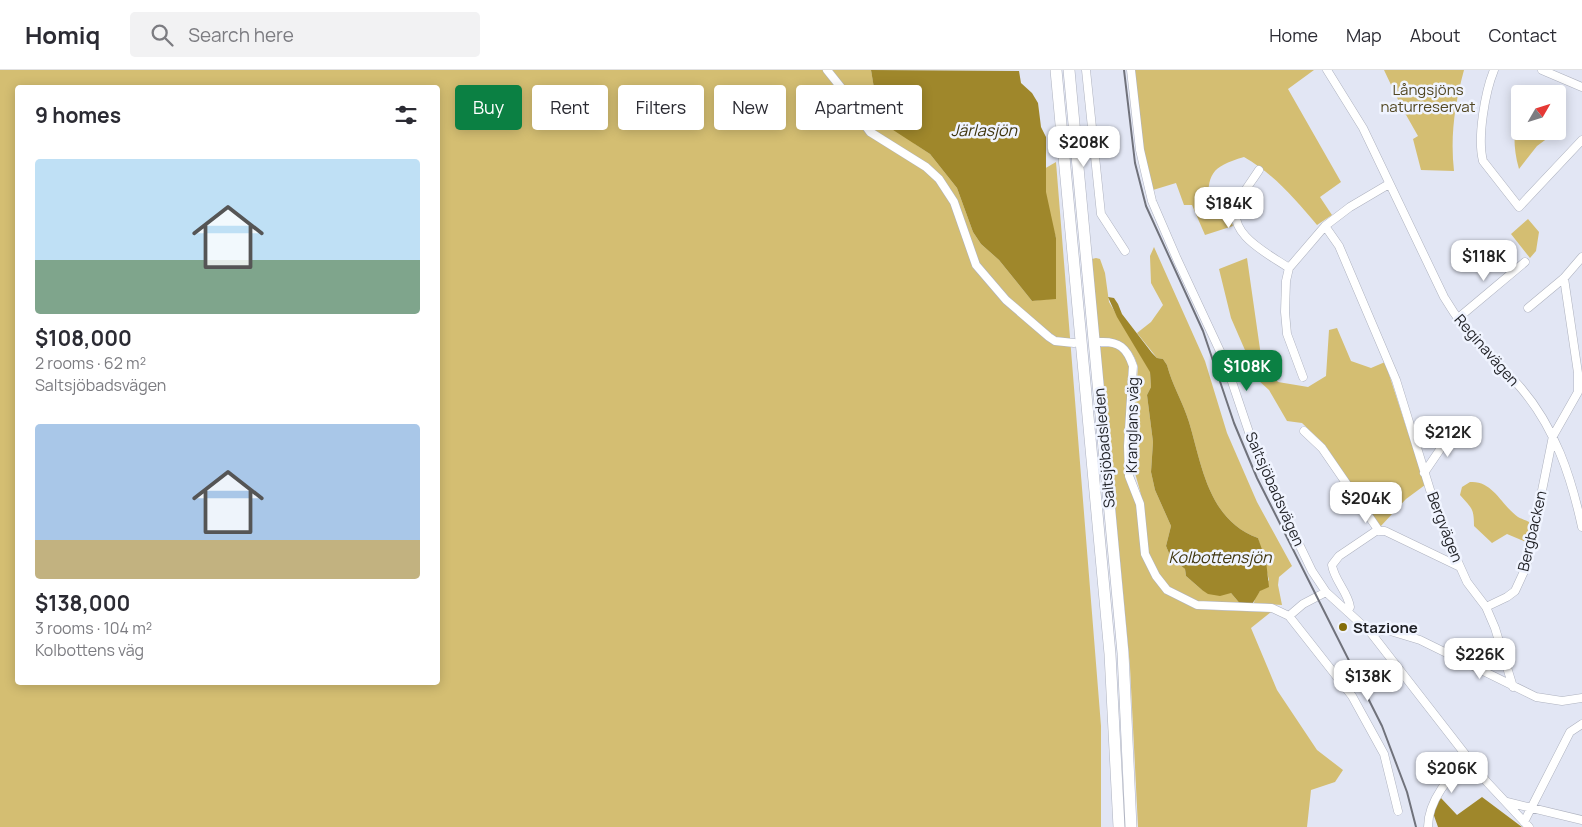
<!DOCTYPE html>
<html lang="en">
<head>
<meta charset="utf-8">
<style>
	:root { --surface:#fff; --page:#f2f2f3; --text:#2b2b33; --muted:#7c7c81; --line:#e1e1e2; --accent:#0b8043 }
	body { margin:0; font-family:Manrope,sans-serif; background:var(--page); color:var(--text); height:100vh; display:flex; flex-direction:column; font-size:19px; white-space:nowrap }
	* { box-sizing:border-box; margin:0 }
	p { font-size:16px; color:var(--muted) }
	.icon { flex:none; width:28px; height:28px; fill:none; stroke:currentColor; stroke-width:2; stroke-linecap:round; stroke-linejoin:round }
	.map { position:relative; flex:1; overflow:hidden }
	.sheet { position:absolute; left:15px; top:15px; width:425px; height:600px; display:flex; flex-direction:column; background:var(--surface); border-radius:5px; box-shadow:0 2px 12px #0003 }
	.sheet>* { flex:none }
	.banner { position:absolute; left:455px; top:15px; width:475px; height:45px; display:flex; gap:10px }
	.needle { width:32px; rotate:51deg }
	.tools { position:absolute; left:1511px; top:15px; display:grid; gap:10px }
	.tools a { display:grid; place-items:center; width:55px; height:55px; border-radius:5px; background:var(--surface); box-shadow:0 2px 12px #0003; font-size:25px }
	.price { position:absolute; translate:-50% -42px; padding:0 11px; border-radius:10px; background:#fff; color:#222; font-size:16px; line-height:32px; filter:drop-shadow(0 1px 2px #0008) }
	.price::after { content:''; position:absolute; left:50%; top:30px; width:15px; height:11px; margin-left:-8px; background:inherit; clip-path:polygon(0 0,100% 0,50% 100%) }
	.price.on { background:var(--accent); color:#fff }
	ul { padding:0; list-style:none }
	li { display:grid; align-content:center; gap:10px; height:265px; padding:0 20px }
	li span { display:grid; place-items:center; height:155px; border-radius:5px; color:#555 }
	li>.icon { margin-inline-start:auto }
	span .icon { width:90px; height:90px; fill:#fffc; stroke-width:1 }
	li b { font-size:21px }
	h2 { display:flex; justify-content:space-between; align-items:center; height:60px; padding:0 20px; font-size:21px }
	.tag { padding:0 18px; border-radius:5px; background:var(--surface); box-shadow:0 2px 12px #0003; font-size:18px; line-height:45px }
	.tag.on { background:var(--accent); color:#fff }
	header { display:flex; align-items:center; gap:30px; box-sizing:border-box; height:70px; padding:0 25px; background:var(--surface); border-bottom:1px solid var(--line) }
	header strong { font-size:24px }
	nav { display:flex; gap:28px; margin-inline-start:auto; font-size:18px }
	.search { width:350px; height:45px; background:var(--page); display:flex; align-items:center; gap:12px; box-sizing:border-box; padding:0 18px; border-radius:5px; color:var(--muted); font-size:19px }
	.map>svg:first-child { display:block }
	.green { fill:#d4be72; fill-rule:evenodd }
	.water { fill:#9f872b }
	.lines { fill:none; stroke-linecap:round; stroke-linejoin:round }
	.minor-casing { stroke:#aeb2bf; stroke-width:9 }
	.highway-casing { stroke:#aeb2bf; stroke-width:12 }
	.minor { stroke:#fff; stroke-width:8 }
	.highway { stroke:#fff; stroke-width:11 }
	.rail { stroke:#70727b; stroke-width:2 }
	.poi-dot { fill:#846d0a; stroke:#f0f4ff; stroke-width:2 }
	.labels { text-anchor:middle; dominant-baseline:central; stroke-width:5; stroke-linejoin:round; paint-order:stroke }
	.park-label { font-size:15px; fill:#524722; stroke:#f0f4ff }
	.street-label { font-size:15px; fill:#1f2025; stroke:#f0f4ff }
	.poi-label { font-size:15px; font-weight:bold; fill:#1f2025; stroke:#f0f4ff; text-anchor:start }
	.water-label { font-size:16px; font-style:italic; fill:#3f350e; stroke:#f0f4ff }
</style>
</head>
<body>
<header>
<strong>Homiq</strong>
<div class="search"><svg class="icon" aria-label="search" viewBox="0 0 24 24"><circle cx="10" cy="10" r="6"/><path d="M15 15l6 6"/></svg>Search here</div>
<nav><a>Home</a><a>Map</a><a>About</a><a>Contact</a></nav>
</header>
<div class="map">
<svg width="1582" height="757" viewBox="0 0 1582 757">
	<rect width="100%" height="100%" fill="#e2e6f4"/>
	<!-- green -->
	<path class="green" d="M0 0H871L877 35 915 74 930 84 957 118 973 162 981 174 999 190 1032 231 1056 228V168L1041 121 1044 99 1056 92 1101 656V757H0ZM18 18H438V612H18Z
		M1134 0H1314L1288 19 1341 112 1320 127 1332 145 1317 155C1295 129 1274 104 1244 87 1210 97 1208 104 1208 137L1216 143 1229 144 1233 156 1205 165 1192 135H1184L1176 113 1153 120 1142 75Z
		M1384 0H1464C1455 33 1450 66 1454 101L1421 100 1413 69 1418 66 1401 36Z
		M1520 22 1524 24H1520V61H1558V41L1565 45 1560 59 1537 76 1519 99C1511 72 1515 49 1520 22Z
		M1528 149 1539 162 1536 181 1530 188 1511 164Z
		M1154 177 1205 291 1227 363 1257 432 1292 496 1279 507 1278 515 1282 535 1254 533 1255 527 1269 510 1258 468C1208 450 1202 395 1189 352 1183 332 1172 315 1167 295L1163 289 1157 288 1137 263 1151 252 1163 235 1151 213 1150 186Z
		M1096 188 1100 189 1105 203 1109 232 1150 301 1151 317 1147 325 1153 372 1151 402 1155 420 1171 456 1166 476 1171 488 1185 499 1186 506 1202 520 1231 523 1242 536C1216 534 1192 534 1169 519 1142 500 1149 460 1143 433 1139 414 1132 398 1131 378 1131 351 1136 324 1138 297 1132 276 1121 269 1099 269L1092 189Z
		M1247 188 1262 293 1278 312 1308 317 1326 306 1329 260 1337 258 1351 291 1371 298 1385 292 1425 415 1406 429 1380 457 1325 375 1302 353 1287 351 1269 320 1258 310 1231 248 1219 199Z
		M1100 277H1115L1127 286 1129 296 1125 375 1154 508 1196 537 1214 540 1271 542 1251 558 1277 620 1317 680 1343 700 1335 712 1311 720 1307 757H1138L1130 597Z
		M1470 412C1493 410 1502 436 1518 447 1521 449 1526 450 1529 452L1530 462 1526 472 1507 464 1492 473 1474 456C1474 437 1471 438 1460 425L1462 417Z"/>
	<!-- water -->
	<path class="water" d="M871 0 1019 1 1021 13 1032 23 1038 33 1041 57 1046 67V122L1056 168V229L1032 231 999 190 981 174 973 162 957 118 930 84 887 56 877 36Z
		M1108 227 1114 228 1118 234 1122 244 1152 283 1157 288 1163 289 1167 295C1172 315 1183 332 1189 352 1202 395 1208 450 1258 468L1266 491 1269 517 1260 521 1251 536H1242L1231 523 1220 526 1208 524 1202 520 1186 506 1185 499 1171 488 1166 476 1171 456 1155 420 1151 402 1153 372 1147 325 1151 317 1150 302 1117 247Z
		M1482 727 1522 757H1438L1432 740 1441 728 1457 745Z"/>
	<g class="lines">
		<defs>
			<path id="minor" d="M827 0 847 25 857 44 870 62 926 97 939 109 954 132 976 195 1006 230 1049 267 1055 271 1074 273
				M1086 0 1101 144 1125 181
				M1131 0 1140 80 1152 131 1177 189 1226 294 1258 389 1312 501 1326 522 1371 563 1486 711 1529 757
				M1327 0 1363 58 1444 227C1456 247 1469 265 1485 282 1497 295 1510 305 1521 318 1555 358 1571 406 1582 457
				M1494 0C1485 22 1477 68 1483 91L1519 137 1582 70
				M1542 0 1582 17
				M1259 100C1252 111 1243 122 1238 133 1225 164 1269 184 1289 198
				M1325 156 1339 176 1396 310 1440 452 1467 512 1486 537 1495 558 1513 617
				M1528 238 1564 208 1582 187
				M1457 249 1525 192
				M1100 272C1119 271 1127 278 1133 296L1128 376 1129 406 1140 434 1145 484 1156 506 1167 520 1197 535 1272 538 1289 546 1303 534 1326 522
				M1303 307 1287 264 1285 242 1286 211 1289 198 1325 156 1350 137 1389 114
				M1304 361 1322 378 1379 461
				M1424 403 1439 381 1449 360
				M1486 537 1507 527 1515 521 1527 495 1553 366 1578 322V303L1564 208
				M1347 541 1350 537C1348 522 1334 510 1332 495L1339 486 1376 461H1385L1460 497
				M1289 546 1352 626 1384 684 1398 741
				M1371 563 1387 560 1420 570 1536 627 1562 631 1582 628
				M1507 732 1582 750
				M1524 752 1570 662 1582 654
				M1428 757C1428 730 1450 706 1468 688"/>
			<path id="highway" d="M1056 0 1110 584 1119 757
				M1069 0 1123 583 1131 757"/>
		</defs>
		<!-- minor casing -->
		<use href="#minor" class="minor-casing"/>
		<!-- highway casing -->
		<use href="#highway" class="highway-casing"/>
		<!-- minor -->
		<use href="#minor" class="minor"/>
		<!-- highway -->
		<use href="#highway" class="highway"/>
		<!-- rail -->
		<path class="rail" d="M1124 0 1135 93 1146 136 1203 261 1234 353 1257 408 1382 656 1407 722 1416 757"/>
	</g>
	<!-- markers -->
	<circle class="poi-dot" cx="1343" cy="557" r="5"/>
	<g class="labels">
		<!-- park labels -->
		<g class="park-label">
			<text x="1428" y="19">Långsjöns<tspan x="1428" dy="17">naturreservat</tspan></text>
		</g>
		<!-- street labels -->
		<g class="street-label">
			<text transform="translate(1487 280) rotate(49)">Reginavägen</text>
			<text transform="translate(1132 355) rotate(-89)">Kranglans väg</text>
			<text transform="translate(1104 378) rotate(-95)">Saltsjöbadsleden</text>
			<text transform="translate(1275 419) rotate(66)">Saltsjöbadsvägen</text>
			<text transform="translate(1445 457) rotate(69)">Bergvägen</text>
			<text transform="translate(1532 461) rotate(-77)">Bergbacken</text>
		</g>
		<!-- poi labels -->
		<g class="poi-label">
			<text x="1353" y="557">Stazione</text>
		</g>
		<!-- water labels -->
		<g class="water-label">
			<text x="984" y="60">Järlasjön</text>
			<text x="1220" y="487">Kolbottensjön</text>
		</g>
	</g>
</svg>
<div class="tools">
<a><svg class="needle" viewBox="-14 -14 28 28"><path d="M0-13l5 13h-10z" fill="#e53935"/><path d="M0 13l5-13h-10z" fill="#7c7c81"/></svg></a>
</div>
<b class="price" style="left:1084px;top:98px">$208K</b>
<b class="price" style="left:1229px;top:159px">$184K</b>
<b class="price" style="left:1484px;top:212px">$118K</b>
<b class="price on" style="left:1247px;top:322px">$108K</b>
<b class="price" style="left:1448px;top:388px">$212K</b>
<b class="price" style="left:1366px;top:454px">$204K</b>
<b class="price" style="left:1480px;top:610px">$226K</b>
<b class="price" style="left:1368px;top:632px">$138K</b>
<b class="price" style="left:1452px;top:724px">$206K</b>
<div class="banner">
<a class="tag on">Buy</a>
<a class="tag">Rent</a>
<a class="tag">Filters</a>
<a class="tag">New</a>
<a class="tag">Apartment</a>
</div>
<section class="sheet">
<h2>9 homes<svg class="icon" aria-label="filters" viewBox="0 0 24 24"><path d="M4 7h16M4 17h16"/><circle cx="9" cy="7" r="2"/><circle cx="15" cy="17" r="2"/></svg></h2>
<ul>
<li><span style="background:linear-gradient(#bfe0f5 65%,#7fa58c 0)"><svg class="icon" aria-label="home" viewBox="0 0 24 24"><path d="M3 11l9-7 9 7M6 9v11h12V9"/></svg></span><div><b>$108,000</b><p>2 rooms · 62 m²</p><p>Saltsjöbadsvägen</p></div></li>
<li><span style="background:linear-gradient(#a9c7e8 75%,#c2b280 0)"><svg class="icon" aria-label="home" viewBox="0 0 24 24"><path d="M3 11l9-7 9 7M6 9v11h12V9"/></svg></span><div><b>$138,000</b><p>3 rooms · 104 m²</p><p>Kolbottens väg</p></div></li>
</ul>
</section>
</div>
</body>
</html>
